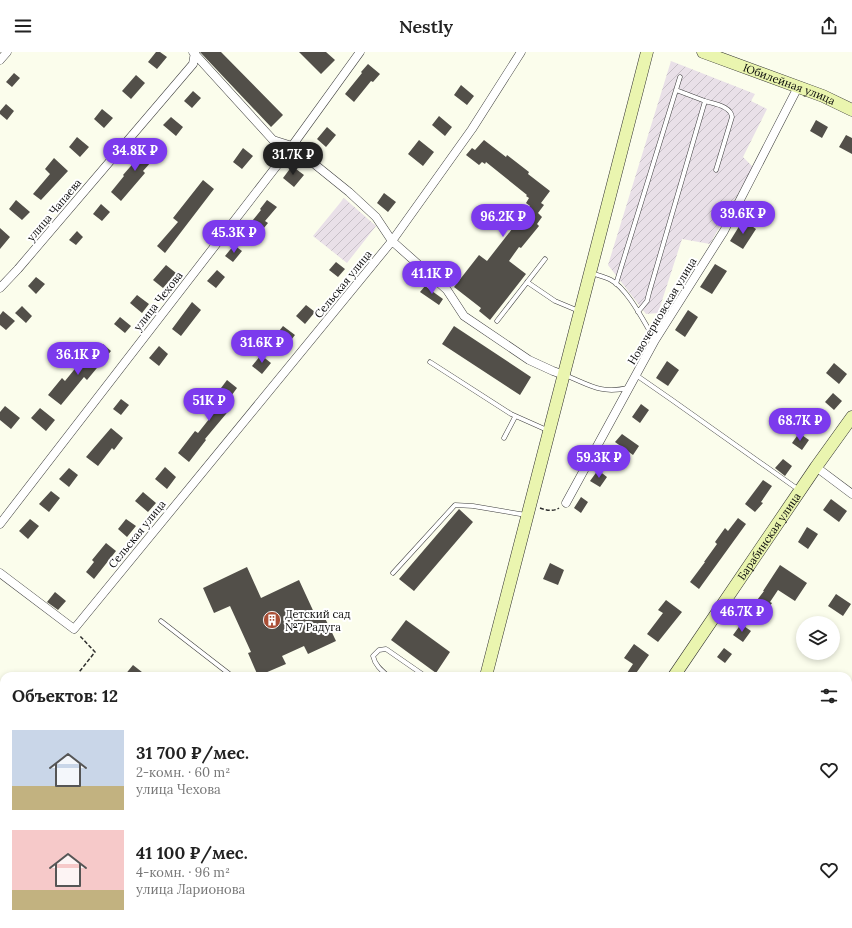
<!DOCTYPE html>
<html lang="ru">
<head>
<meta charset="utf-8">
<style>
	:root { --surface:#fff; --page:#f2f2f2; --text:#222; --muted:#767676; --accent:#7c3aed }
	body { margin:0; font-family:Lora,serif; background:var(--page); color:var(--text); height:100vh; display:flex; flex-direction:column; font-size:15px; white-space:nowrap }
	* { box-sizing:border-box; margin:0 }
	p { font-size:13px; color:var(--muted) }
	.icon { flex:none; width:22px; height:22px; fill:none; stroke:currentColor; stroke-width:2; stroke-linecap:round; stroke-linejoin:round }
	.map { position:relative; flex:1; overflow:hidden }
	.details { position:absolute; left:0px; top:620px; width:852px; height:256px; display:flex; flex-direction:column; background:var(--surface); border-radius:12px 12px 0 0; box-shadow:0 2px 6px #0003 }
	.details>* { flex:none }
	.buttons { position:absolute; left:796px; top:564px; display:grid; gap:8px }
	.buttons a { display:grid; place-items:center; width:44px; height:44px; border-radius:50%; background:var(--surface); box-shadow:0 2px 6px #0003; font-size:20px }
	.price { position:absolute; translate:-50% -34px; padding:0 9px; border-radius:14px; background:var(--accent); color:#fff; font-size:13px; line-height:26px; filter:drop-shadow(0 1px 2px #0008) }
	.price::after { content:''; position:absolute; left:50%; top:24px; width:12px; height:9px; margin-left:-6px; background:inherit; clip-path:polygon(0 0,100% 0,50% 100%) }
	.price.current { background:#222; color:#fff }
	ul { padding:0; list-style:none }
	li { display:flex; align-items:center; gap:12px; height:100px; padding:0 12px }
	li span { display:grid; place-items:center; flex:none; width:112px; height:80px; border-radius:0px; color:#555 }
	li>.icon { margin-inline-start:auto }
	span .icon { width:48px; height:48px; fill:#fffc; stroke-width:1 }
	li b { font-size:17px }
	h2 { display:flex; justify-content:space-between; align-items:center; height:48px; padding:0 12px; font-size:17px }
	header { display:flex; justify-content:space-between; align-items:center; height:52px; padding:0 12px; background:var(--surface); font-size:18px; font-weight:600 }
	.map>svg:first-child { display:block }
	.industrial { fill:url(#industrial-furrows) }
	.building { fill:#524f49 }
	.lines { fill:none; stroke-linecap:round; stroke-linejoin:round }
	.lane-casing { stroke:#3e3e3e; stroke-width:5 }
	.street-casing { stroke:#3e3e3e; stroke-width:9 }
	.secondary-casing { stroke:#2d2d2d; stroke-width:13 }
	.path { stroke:#2d2d2d; stroke-width:1.5; stroke-dasharray:4 2; stroke-linecap:butt }
	.lane { stroke:#fff; stroke-width:4 }
	.street { stroke:#fff; stroke-width:8 }
	.secondary { stroke:#eaf5af; stroke-width:12 }
	.labels { text-anchor:middle; dominant-baseline:central; stroke-width:4; stroke-linejoin:round; paint-order:stroke }
	.street-label { font-size:11px; fill:#0b0b0b; stroke:#fff }
	.poi-label { font-size:11px; fill:#0b0b0b; stroke:#fff; text-anchor:start }
</style>
</head>
<body>
<header><svg class="icon" aria-label="menu" viewBox="0 0 24 24"><path d="M4 6h16M4 12h16M4 18h16"/></svg>Nestly<svg class="icon" aria-label="share" viewBox="0 0 24 24"><path d="M12 15V3M7 8l5-5 5 5M5 13v7h14v-7"/></svg></header>
<div class="map">
<svg width="852" height="876" viewBox="0 0 852 876">
	<defs>
		<pattern id="industrial-furrows" width="10" height="10" patternUnits="userSpaceOnUse"><rect width="10" height="10" fill="#e9e0e8"/><path d="M-1 1l2-2M0 10L10 0M9 11l2-2" fill="none" stroke="#c6bfc6"/></pattern>
	</defs>
	<rect width="100%" height="100%" fill="#fbfdec"/>
	<!-- industrial -->
	<path class="industrial" d="M671 9 755 42 751 49 767 57 743 105 753 115 710 192 682 187 658 261 646 262 608 213Z
		M344 146 376 174 347 211 313 184Z
		M633 872H784L782 876H630Z"/>
	<!-- building -->
	<path class="building" d="M156 0H160L167 5 157 17 148 10Z
		M200 0H221L283 63 271 75Z
		M299 0H326L335 8 321 22Z
		M368 12 380 22 373 30 371 29 354 50 345 42 362 21 361 20Z
		M14 21 20 26 12 35 6 30Z
		M136 23 145 31 131 47 122 39Z
		M461 33 474 44 467 53 454 43Z
		M193 39 201 46 192 56 184 49Z
		M6 52 14 59 7 68 0 62V59Z
		M102 57 113 66 104 76 94 67Z
		M439 64 452 75 445 84 432 73Z
		M171 65 183 75 176 84 163 73Z
		M816 68 828 75 822 86 810 79Z
		M327 75 336 83 326 95 317 87Z
		M846 83 852 86V102L839 95Z
		M77 85 89 95 80 105 69 95Z
		M419 88 434 100 423 114 408 102Z
		M484 88 506 105 507 103 529 120 528 122 550 139 541 151 544 153 538 161 542 165 537 172 539 174 521 196 519 195 509 209 526 222 490 268 479 259 481 256 454 235 479 203 487 209 530 154 526 151 529 146 526 144 527 143 486 110 485 112 482 110 479 113 466 103 472 96 475 98Z
		M151 91 161 99 143 119 145 121 121 149 111 140 124 124 123 123Z
		M243 96 253 104 242 117 233 110Z
		M54 106 68 119 41 148 33 142 50 122 45 117Z
		M292 114 304 123 294 135 283 126Z
		M203 128 214 137 165 201 157 194 178 170 173 166Z
		M384 141 396 150 388 160 377 151Z
		M16 148 30 160 22 168 9 157Z
		M267 148 277 155 265 169 268 171 255 187 244 179 261 158 260 157Z
		M101 152 110 160 102 169 93 162Z
		M743 168 756 177 743 197 730 189Z
		M0 176 10 185 0 197Z
		M77 179 83 185 76 193 69 188Z
		M234 193 242 199 233 210 225 204Z
		M336 210 345 217 338 225 329 218Z
		M715 212 727 219 712 242 700 235Z
		M166 213 176 221 163 236 153 228Z
		M217 218 225 225 216 236 207 229Z
		M36 225 45 232 36 242 28 234Z
		M425 234 443 247 439 253 420 240Z
		M137 243 149 252 142 261 130 251Z
		M192 250 201 258 181 284 172 277Z
		M306 253 315 260 305 272 296 264Z
		M22 254 32 264 26 271 15 261Z
		M688 258 698 265 685 285 675 278Z
		M3 259 15 269 6 278 0 273V263Z
		M120 265 131 274 125 281 114 272Z
		M283 274 295 283 288 292 276 283Z
		M454 274 531 325 520 343 442 292Z
		M103 292 111 299 87 328 84 325 61 353 48 343 62 326 65 329 82 308 87 312Z
		M159 294 168 302 159 314 149 306Z
		M261 303 271 311 262 322 252 314Z
		M667 309 679 318 668 334 656 326Z
		M834 311 847 322 839 332 826 321Z
		M227 328 237 336 226 351 231 356 205 387 206 388 189 410 178 401 195 379 198 381 217 357 210 351 223 337 221 336Z
		M833 341 842 349 834 358 825 350Z
		M121 347 129 353 121 363 113 357Z
		M641 352 649 358 640 371 632 365Z
		M5 354 20 366 11 377 0 368V360Z
		M40 356 55 368 46 379 31 366Z
		M111 376 123 386 114 398 112 396 98 414 86 405Z
		M799 381 809 388 802 398 792 391Z
		M622 382 639 394 633 403 615 390Z
		M783 407 792 414 785 424 775 416Z
		M165 415 176 425 167 437 155 427Z
		M69 416 78 423 69 435 59 427Z
		M598 418 607 425 600 435 590 429Z
		M763 428 772 434 761 450 763 451 755 460 745 452Z
		M51 439 60 446 49 460 39 452Z
		M143 440 156 451 148 460 135 449Z
		M581 445 588 450 581 461 574 456Z
		M831 447 847 459 839 470 823 458Z
		M459 457 473 470 414 539 399 527Z
		M738 466 746 472 699 537 690 530 705 510H704L717 492 715 490 725 476 728 479Z
		M30 467 39 474 28 487 19 479Z
		M126 467 136 474 127 485 118 477Z
		M807 475 818 482 808 497 798 490Z
		M106 491 116 499 94 527 86 520 94 510 92 508Z
		M550 511 564 518 558 533 543 527Z
		M780 513 807 531 795 549 778 538 770 550 772 551 763 564 751 556 764 539H763Z
		M247 515 261 546 299 528 317 567 324 564 336 589 308 602 304 594 282 604 286 612 258 624 248 601 251 600 230 554 214 561 203 536Z
		M55 540 66 549 58 558 47 550Z
		M836 542 851 552 843 564 828 554Z
		M666 548 682 560 658 590 647 582 663 561 658 558Z
		M406 568 450 600 436 621 391 588Z
		M741 572 751 579 743 590 733 583Z
		M634 592 649 603 634 624H625L633 612 624 606Z
		M724 596 732 602 725 611 717 605Z
		M133 613 147 624H124Z"/>
	<g class="lines">
		<defs>
			<path id="lane" d="M676 38 680 25
				M705 49C714 52 731 54 732 65L716 118
				M591 221C597 223 605 225 611 228 628 237 645 272 655 288
				M527 230 555 249 579 259
				M616 232 676 38 705 49 649 241 647 249 638 260
				M497 269 545 207
				M430 310 511 362 547 378
				M565 323C590 333 600 342 628 336
				M636 323 672 348 799 438
				M504 386 515 365
				M393 521 455 453 473 454 526 463
				M161 569 232 624
				M388 624C381 618 375 613 373 604L379 598 386 597 425 624"/>
			<path id="street" d="M193 0 273 88 292 94 349 140 376 165 392 189 447 238 464 264 529 308 553 319 564 323
				M0 8 7 0
				M0 236 18 217 193 12 195 0
				M816 415 852 442
				M566 451 655 288 724 179 798 35
				M0 472 292 94 360 0
				M0 521 74 577 392 189 472 77 521 0
				M0 852 4 854
				M42 872 51 876"/>
			<g id="secondary">
				<path id="s1" d="M703 0 823 44 852 58"/>
				<path d="M486 624 647 0"/>
				<path id="s2" d="M674 624 816 415 852 365"/>
				<path d="M421 876 422 872"/>
				<path d="M498 876 501 872"/>
			</g>
		</defs>
		<!-- lane casing -->
		<use href="#lane" class="lane-casing"/>
		<!-- street casing -->
		<use href="#street" class="street-casing"/>
		<!-- secondary casing -->
		<use href="#secondary" class="secondary-casing"/>
		<!-- path -->
		<path class="path" d="M540 456C546 458 553 460 559 456
			M76 624 95 600 80 584
			M0 713 4 708"/>
		<!-- lane -->
		<use href="#lane" class="lane"/>
		<!-- street -->
		<use href="#street" class="street"/>
		<!-- secondary -->
		<use href="#secondary" class="secondary"/>
	</g>
	<!-- icons -->
	<defs>
		<symbol id="building-disc" viewBox="-11 -11 22 22"><circle r="9.5" fill="#a94e35" stroke="#fff"/><path d="M-4-6H4V6H1V3H-1V6H-4ZM-2.5-4.3h1.7v1.8h-1.7ZM.8-4.3h1.7v1.8H.8ZM-2.5-1h1.7V.8h-1.7ZM.8-1h1.7V.8H.8Z" fill="#fff"/></symbol>
	</defs>
	<g fill-rule="evenodd">
		<use href="#building-disc" x="262" y="558" width="20" height="20"/>
	</g>
	<g class="labels">
		<!-- street labels -->
		<g class="street-label">
			<text stroke="none"><textPath href="#s1" startOffset="92">Юбилейная улица</textPath></text>
			<text transform="translate(54 158) rotate(-50)">улица Чапаева</text>
			<text transform="translate(343 232) rotate(-51)">Сельская улица</text>
			<text transform="translate(158 249) rotate(-52)">улица Чехова</text>
			<text transform="translate(662 259) rotate(-59)">Новочерновская улица</text>
			<text transform="translate(137 482) rotate(-51)">Сельская улица</text>
			<text stroke="none"><textPath href="#s2" startOffset="169">Барабинская улица</textPath></text>
		</g>
		<!-- poi labels -->
		<g class="poi-label">
			<text x="285" y="562">Детский сад<tspan x="285" dy="13">№7 Радуга</tspan></text>
		</g>
	</g>
</svg>
<div class="buttons">
<a><svg class="icon" aria-label="layers" viewBox="0 0 24 24"><path d="M12 4l9 5-9 5-9-5zM3 14l9 5 9-5"/></svg></a>
</div>
<b class="price" style="left:135px;top:120px">34.8K ₽</b>
<b class="price current" style="left:293px;top:124px">31.7K ₽</b>
<b class="price" style="left:743px;top:183px">39.6K ₽</b>
<b class="price" style="left:503px;top:186px">96.2K ₽</b>
<b class="price" style="left:234px;top:202px">45.3K ₽</b>
<b class="price" style="left:432px;top:243px">41.1K ₽</b>
<b class="price" style="left:262px;top:312px">31.6K ₽</b>
<b class="price" style="left:78px;top:324px">36.1K ₽</b>
<b class="price" style="left:209px;top:370px">51K ₽</b>
<b class="price" style="left:800px;top:390px">68.7K ₽</b>
<b class="price" style="left:599px;top:427px">59.3K ₽</b>
<b class="price" style="left:742px;top:581px">46.7K ₽</b>
<section class="details">
<h2>Объектов: 12<svg class="icon" aria-label="filters" viewBox="0 0 24 24"><path d="M4 7h16M4 17h16"/><circle cx="9" cy="7" r="2"/><circle cx="15" cy="17" r="2"/></svg></h2>
<ul>
<li><span style="background:linear-gradient(#c9d6e8 70%,#c2b280 0)"><svg class="icon" aria-label="home" viewBox="0 0 24 24"><path d="M3 11l9-7 9 7M6 9v11h12V9"/></svg></span><div><b>31 700 ₽/мес.</b><p>2-комн. · 60 m²</p><p>улица Чехова</p></div><svg class="icon" aria-label="heart" viewBox="0 0 24 24"><path d="M12 20l-8-8c-3-5 5-10 8-4 3-6 11-1 8 4z"/></svg></li>
<li><span style="background:linear-gradient(#f6c9c9 75%,#c2b280 0)"><svg class="icon" aria-label="home" viewBox="0 0 24 24"><path d="M3 11l9-7 9 7M6 9v11h12V9"/></svg></span><div><b>41 100 ₽/мес.</b><p>4-комн. · 96 m²</p><p>улица Ларионова</p></div><svg class="icon" aria-label="heart" viewBox="0 0 24 24"><path d="M12 20l-8-8c-3-5 5-10 8-4 3-6 11-1 8 4z"/></svg></li>
</ul>
</section>
</div>
</body>
</html>
